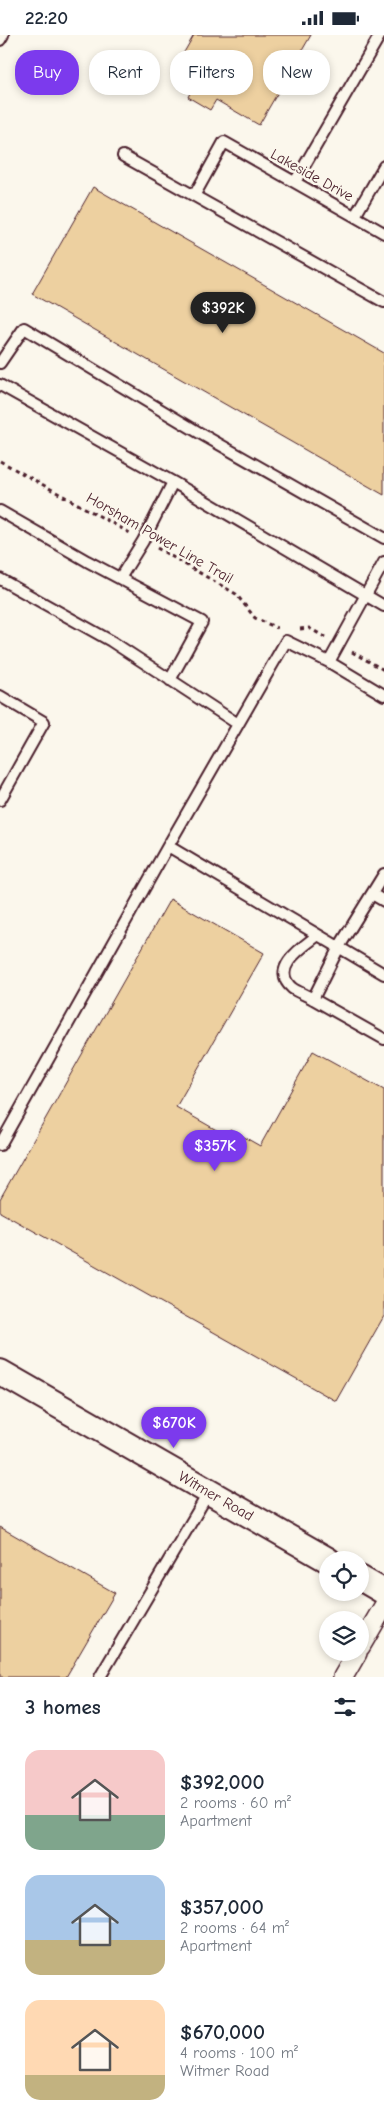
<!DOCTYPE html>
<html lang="en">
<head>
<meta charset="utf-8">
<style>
	:root { --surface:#fff; --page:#f2f2f3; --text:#1f2937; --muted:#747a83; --accent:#7c3aed }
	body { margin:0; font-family:"Comic Neue",sans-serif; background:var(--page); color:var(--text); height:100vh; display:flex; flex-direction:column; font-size:19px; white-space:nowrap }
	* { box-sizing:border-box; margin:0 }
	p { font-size:16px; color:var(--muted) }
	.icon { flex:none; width:28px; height:28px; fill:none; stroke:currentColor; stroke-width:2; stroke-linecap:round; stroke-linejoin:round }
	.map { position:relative; height:1642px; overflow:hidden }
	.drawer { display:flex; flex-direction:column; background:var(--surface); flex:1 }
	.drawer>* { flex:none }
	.banner { position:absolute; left:15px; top:15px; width:355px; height:45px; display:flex; gap:10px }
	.buttons { position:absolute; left:319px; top:1516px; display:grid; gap:10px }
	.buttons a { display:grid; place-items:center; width:50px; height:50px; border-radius:50%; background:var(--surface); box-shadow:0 2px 8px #0003; font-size:25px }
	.price { position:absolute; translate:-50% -42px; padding:0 11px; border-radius:18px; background:var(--accent); color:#fff; font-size:16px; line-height:32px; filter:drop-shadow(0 1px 2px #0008) }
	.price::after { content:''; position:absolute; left:50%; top:30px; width:15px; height:11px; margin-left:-8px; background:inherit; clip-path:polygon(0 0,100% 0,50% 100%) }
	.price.on { background:#222; color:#fff }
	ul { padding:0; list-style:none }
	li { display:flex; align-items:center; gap:15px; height:125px; padding:0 25px }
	li span { display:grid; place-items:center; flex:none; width:140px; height:100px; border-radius:15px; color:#555 }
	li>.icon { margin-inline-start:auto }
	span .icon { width:60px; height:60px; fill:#fffc; stroke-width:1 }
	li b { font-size:21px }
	h2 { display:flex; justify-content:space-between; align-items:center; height:60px; padding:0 25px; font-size:21px }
	.chip { padding:0 18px; border-radius:20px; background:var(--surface); box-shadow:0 2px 8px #0003; font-size:18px; line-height:45px }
	.chip.on { background:var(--accent); color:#fff }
	.status { display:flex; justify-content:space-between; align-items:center; height:35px; padding:0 25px; background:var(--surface); direction:ltr }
	.status svg { height:14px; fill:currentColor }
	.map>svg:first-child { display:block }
	.building { fill:#edd0a0; stroke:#4a1f2b }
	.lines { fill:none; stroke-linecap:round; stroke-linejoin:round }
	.service-casing { stroke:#4a1f2b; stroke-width:14 }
	.minor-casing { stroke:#4a1f2b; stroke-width:22 }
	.tertiary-casing { stroke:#4a1f2b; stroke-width:28 }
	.path { stroke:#4a1f2b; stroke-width:3; stroke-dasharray:4 4; stroke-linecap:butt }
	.service { stroke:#fbf7ec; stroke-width:10 }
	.minor { stroke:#fbf7ec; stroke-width:19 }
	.tertiary { stroke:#fbf7ec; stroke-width:24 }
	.labels { text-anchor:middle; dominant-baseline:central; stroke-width:5; stroke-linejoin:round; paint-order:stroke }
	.street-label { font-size:15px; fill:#4a1f2b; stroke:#fbf7ec }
</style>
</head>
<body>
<div class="status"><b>22:20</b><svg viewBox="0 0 49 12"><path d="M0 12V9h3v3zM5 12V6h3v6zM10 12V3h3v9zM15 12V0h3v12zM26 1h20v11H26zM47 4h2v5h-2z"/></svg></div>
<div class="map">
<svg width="384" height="1642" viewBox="0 0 384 1642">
	<rect width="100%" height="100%" fill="#fbf7ec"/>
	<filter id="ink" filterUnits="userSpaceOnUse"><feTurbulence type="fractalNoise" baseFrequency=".02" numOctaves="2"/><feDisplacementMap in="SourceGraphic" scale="10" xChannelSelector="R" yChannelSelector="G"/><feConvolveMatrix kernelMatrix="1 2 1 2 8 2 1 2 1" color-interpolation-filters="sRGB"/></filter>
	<g filter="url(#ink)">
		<!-- building -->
		<path class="building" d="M194 0H311L259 90 216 65 210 75 188 62 193 52 171 40Z
			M93 152 384 318V460L32 259Z
			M170 864 264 918 176 1072 227 1101 230 1094 260 1111 313 1016 384 1055V1281L336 1366 0 1177V1164Z
			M0 1492 115 1558 66 1642H0Z"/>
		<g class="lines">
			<defs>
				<path id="service" d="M0 5 3 0
					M123 121 384 267
					M295 147 380 0
					M194 161 224 107 384 198
					M355 181 384 131
					M0 328 24 293 203 400 384 503
					M0 350 173 447 143 506 120 543
					M173 447 384 571
					M0 476 87 526 202 587 170 645
					M0 544 111 606 238 689
					M329 627 384 527
					M384 660 329 627 286 606 168 811 384 939
					M0 661 44 687 0 765
					M384 839 339 912 313 964 384 1004
					M372 859 384 866
					M313 964C307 960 297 957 292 953 269 933 304 911 318 900
					M0 1110 168 811
					M100 1642 209 1457"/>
				<path id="minor" d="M360 1612 384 1571
					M343 1642 357 1618"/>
				<path id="tertiary" d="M0 1337 328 1525
					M360 1543 384 1557"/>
			</defs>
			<!-- service casing -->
			<use href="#service" class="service-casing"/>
			<!-- minor casing -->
			<use href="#minor" class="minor-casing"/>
			<!-- tertiary casing -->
			<use href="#tertiary" class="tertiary-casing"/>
			<!-- path -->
			<path class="path" d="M0 426 130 498
				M157 513 236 559 255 583 277 593
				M300 594 309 593 325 602
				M352 617 384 635"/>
			<!-- service -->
			<use href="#service" class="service"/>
			<!-- minor -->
			<use href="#minor" class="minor"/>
			<!-- tertiary -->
			<use href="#tertiary" class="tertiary"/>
		</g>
	</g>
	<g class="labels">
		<!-- street labels -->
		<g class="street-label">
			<text transform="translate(312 140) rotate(29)">Lakeside Drive</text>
			<text transform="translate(160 503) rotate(30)">Horsham Power Line Trail</text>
			<text transform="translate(216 1461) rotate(30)">Witmer Road</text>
		</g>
	</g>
</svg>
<div class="buttons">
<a><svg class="icon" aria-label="locate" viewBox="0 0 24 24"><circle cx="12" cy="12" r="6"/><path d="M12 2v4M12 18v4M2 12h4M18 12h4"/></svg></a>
<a><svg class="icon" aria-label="layers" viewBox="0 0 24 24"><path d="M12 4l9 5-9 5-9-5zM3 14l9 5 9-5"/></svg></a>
</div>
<b class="price on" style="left:223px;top:299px">$392K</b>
<b class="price" style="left:215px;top:1137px">$357K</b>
<b class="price" style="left:174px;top:1414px">$670K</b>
<div class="banner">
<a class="chip on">Buy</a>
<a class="chip">Rent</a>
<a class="chip">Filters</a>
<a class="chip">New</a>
</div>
</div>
<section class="drawer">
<h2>3 homes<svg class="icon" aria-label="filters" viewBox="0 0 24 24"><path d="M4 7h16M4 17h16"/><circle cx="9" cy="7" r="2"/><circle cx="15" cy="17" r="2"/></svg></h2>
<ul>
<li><span style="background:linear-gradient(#f6c9c9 65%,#7fa58c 0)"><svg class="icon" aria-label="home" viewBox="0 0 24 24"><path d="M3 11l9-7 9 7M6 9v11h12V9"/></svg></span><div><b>$392,000</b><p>2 rooms · 60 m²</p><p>Apartment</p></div></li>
<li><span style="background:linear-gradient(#a9c7e8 65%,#c2b280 0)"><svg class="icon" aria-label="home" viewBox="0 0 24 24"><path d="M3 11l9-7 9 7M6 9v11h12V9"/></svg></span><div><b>$357,000</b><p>2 rooms · 64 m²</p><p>Apartment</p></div></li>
<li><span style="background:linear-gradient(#ffd9b3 75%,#c2b280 0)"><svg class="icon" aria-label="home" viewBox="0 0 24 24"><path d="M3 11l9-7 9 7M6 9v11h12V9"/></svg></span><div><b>$670,000</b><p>4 rooms · 100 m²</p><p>Witmer Road</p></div></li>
</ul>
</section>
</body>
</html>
